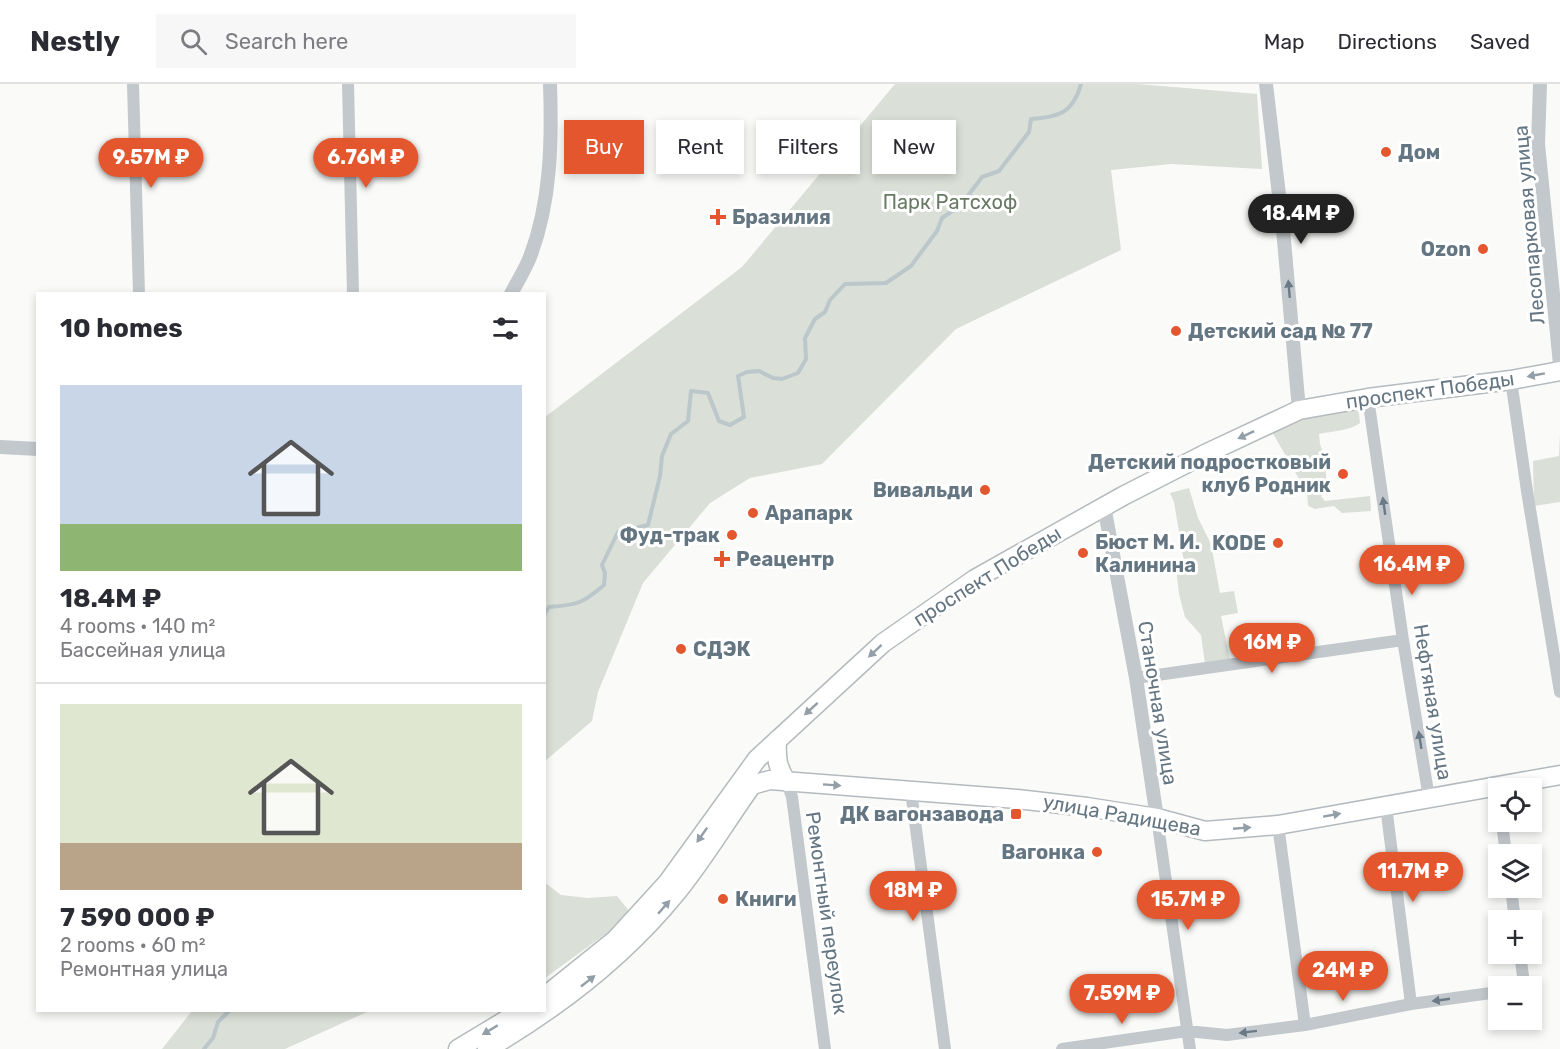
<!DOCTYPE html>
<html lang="en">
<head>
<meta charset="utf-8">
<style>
	:root { --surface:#fff; --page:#f7f7f7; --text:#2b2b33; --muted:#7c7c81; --line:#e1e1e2; --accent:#e4572e }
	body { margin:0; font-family:Rubik,sans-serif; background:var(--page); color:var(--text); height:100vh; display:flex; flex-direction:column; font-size:22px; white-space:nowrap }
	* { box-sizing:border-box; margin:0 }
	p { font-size:20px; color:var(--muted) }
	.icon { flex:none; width:33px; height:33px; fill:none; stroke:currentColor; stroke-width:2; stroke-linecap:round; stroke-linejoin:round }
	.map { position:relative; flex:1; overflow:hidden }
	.panel { position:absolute; left:36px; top:208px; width:510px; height:720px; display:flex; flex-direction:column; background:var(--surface); border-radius:0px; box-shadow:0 3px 9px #0003 }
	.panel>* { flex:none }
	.hud { position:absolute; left:564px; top:36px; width:570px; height:54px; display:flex; gap:12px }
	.controls { position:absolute; left:1488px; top:694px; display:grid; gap:12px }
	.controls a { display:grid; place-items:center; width:54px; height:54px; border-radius:0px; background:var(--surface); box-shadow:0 3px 9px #0003; font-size:30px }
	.price { position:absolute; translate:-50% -51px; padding:0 14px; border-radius:21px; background:var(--accent); color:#fff; font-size:20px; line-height:39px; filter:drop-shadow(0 2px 3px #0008) }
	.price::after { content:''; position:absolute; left:50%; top:36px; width:18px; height:14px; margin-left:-9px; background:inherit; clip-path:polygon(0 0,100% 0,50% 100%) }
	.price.active { background:#222; color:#fff }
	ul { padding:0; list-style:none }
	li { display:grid; align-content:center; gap:12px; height:318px; padding:0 24px }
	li+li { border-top:2px solid var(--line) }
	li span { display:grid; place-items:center; height:186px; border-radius:0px; color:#555 }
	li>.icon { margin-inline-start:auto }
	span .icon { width:108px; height:108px; fill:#fffc; stroke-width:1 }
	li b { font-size:26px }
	h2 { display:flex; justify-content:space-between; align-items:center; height:72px; padding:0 24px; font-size:26px }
	.tag { padding:0 21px; border-radius:0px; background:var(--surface); box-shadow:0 3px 9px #0003; font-size:21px; line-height:54px }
	.tag.active { background:var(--accent); color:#fff }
	header { display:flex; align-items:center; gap:36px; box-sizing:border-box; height:84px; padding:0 30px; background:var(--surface); border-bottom:2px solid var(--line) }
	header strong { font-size:28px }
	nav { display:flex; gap:33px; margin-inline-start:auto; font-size:21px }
	.search { width:420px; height:54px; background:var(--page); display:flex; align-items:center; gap:15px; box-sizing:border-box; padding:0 21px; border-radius:0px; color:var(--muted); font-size:22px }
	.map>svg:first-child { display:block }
	.green { fill:#dadfd7 }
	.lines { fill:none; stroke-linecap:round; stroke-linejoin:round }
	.stream { stroke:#bbc7cb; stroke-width:4 }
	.primary-casing { stroke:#b5babe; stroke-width:21 }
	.minor { stroke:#c3c8cc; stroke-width:12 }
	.tertiary { stroke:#c3c8cc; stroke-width:14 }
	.primary { stroke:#fff; stroke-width:18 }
	.oneway { fill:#6a7a87 }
	.oneway2 { fill:#939fa8 }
	.poi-dot { fill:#e4572e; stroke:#fff; stroke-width:2 }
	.labels { text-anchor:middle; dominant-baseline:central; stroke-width:6; stroke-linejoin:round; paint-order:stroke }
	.poi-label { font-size:20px; font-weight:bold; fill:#657683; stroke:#fff; text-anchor:start }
	.park-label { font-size:20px; fill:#687a64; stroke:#fff }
	.street-label { font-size:20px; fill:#657683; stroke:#fff }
</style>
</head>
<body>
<header>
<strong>Nestly</strong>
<div class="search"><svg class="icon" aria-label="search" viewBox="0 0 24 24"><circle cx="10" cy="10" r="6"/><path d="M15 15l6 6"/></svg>Search here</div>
<nav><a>Map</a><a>Directions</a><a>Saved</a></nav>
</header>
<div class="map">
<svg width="1560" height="965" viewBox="0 0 1560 965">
	<rect width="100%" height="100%" fill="#fafaf8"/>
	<!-- green -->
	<path class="green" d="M895 0H1138L1257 10 1262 85 1171 80 1111 86 1121 166 956 245 822 380 750 394 710 419 643 499 598 608 592 637 545 677V333L742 183Z
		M1358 321 1360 339C1349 347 1332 347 1319 350L1320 360 1325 375 1327 406 1321 412 1325 417 1370 412 1371 427 1342 429 1334 422 1315 425 1308 422 1307 409 1271 346 1304 331Z
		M1560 350V418L1534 422 1533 377 1559 372Z
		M1189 404 1198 434 1211 460 1220 509 1234 507 1238 529 1221 532 1230 576 1205 580 1201 551 1185 533 1179 510 1176 485 1184 478 1174 418 1170 409Z
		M544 798 561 811 588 814 617 812 630 828 611 846 545 894Z
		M192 927H369L285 965H162Z"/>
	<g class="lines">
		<!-- stream -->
		<path class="stream" d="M544 531 549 523C578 521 583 519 604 501L605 489 602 481 618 448 648 441 660 392 662 372 671 350 688 337 691 307 708 309 719 337 730 341 744 333 738 292 747 288 759 287 773 294 782 295 798 289 806 275 805 254 815 235 825 228 830 216 845 200 886 199 911 182 937 147 942 134 961 121 982 93 999 87 1029 48 1031 35C1059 33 1073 29 1081 0
			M204 965 213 954 218 938 229 927"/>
		<defs>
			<path id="primary" d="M777 656C776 673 777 684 787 698
				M544 913 615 856 668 798 757 675 883 559 975 495 1123 412 1203 371 1299 326 1368 314 1511 296 1560 287
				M458 965 521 927
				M487 965C559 923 623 874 676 809 704 775 726 737 752 701L770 696 1017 715 1087 723 1157 734 1205 747 1278 741 1560 691"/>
		</defs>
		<!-- primary casing -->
		<use href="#primary" class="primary-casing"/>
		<!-- minor -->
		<path class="minor" d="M133 0 139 210
			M348 0 353 210
			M1511 296 1527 407 1560 608
			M1368 314 1403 556 1429 714
			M1136 594 1403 556
			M787 698 792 713 825 965
			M911 707 945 965
			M1386 722 1411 920
			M1157 734 1190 965
			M1502 738 1506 771
			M1278 741 1305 941
			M1511 804 1515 837
			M1516 903 1524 899 1520 870
			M1062 965 1187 947 1227 951 1305 941 1411 920 1498 908"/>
		<!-- tertiary -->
		<path class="tertiary" d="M1266 0 1283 145 1299 326
			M1540 0 1538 60 1560 280
			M511 210C517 198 525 186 530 173 551 118 552 58 550 0
			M0 363 38 365
			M1104 422 1136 594 1157 734"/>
		<!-- primary -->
		<use href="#primary" class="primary"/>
	</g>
	<!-- one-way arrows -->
	<defs><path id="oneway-solid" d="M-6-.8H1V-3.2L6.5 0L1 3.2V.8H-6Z" transform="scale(1.5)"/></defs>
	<g class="oneway">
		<use href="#oneway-solid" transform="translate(1289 205) rotate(-95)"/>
		<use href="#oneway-solid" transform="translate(1384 422) rotate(-98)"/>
		<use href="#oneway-solid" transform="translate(1420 656) rotate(-99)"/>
		<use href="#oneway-solid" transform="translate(1441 916) rotate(172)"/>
		<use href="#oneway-solid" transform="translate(1248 948) rotate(173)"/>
	</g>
	<g class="oneway2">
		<use href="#oneway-solid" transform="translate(1536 291) rotate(170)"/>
		<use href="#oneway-solid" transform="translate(1246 351) rotate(155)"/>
		<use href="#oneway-solid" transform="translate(875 567) rotate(137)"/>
		<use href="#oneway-solid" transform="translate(811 625) rotate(138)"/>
		<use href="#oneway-solid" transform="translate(832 701) rotate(4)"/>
		<use href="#oneway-solid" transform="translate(1332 731) rotate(-10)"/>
		<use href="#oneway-solid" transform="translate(1242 744) rotate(-5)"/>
		<use href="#oneway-solid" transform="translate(702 751) rotate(125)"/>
		<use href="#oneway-solid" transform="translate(664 823) rotate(-49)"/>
		<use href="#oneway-solid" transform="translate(588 897) rotate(-38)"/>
		<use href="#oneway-solid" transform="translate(490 946) rotate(149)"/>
	</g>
	<!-- markers -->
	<g class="poi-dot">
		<circle cx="1386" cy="68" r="6"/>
		<path d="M715 124h6v6h6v6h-6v6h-6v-6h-6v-6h6z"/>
		<circle cx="1483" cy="165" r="6"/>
		<circle cx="1176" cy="247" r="6"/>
		<circle cx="1343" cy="390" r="6"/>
		<circle cx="985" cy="406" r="6"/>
		<circle cx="753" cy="429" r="6"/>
		<circle cx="732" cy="451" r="6"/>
		<circle cx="1278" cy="459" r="6"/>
		<circle cx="1083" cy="469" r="6"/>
		<path d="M719 466h6v6h6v6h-6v6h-6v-6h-6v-6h6z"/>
		<circle cx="681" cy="565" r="6"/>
		<rect x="1010" y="724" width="12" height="12" rx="3"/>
		<circle cx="1097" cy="768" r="6"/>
		<circle cx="723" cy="815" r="6"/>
	</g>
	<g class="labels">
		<!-- poi labels -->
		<g class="poi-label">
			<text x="1398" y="68">Дом</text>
			<text x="732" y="133">Бразилия</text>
			<text x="1471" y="165" text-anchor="end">Ozon</text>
			<text x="1188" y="247">Детский сад № 77</text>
			<text x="1331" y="378" text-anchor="end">Детский подростковый<tspan x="1331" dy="23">клуб Родник</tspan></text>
			<text x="973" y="406" text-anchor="end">Вивальди</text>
			<text x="765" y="429">Арапарк</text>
			<text x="720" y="451" text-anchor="end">Фуд-трак</text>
			<text x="1095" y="458">Бюст М. И.<tspan x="1095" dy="23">Калинина</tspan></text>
			<text x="1266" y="459" text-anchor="end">KODE</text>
			<text x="736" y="475">Реацентр</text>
			<text x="693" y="565">СДЭК</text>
			<text x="1004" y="730" text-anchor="end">ДК вагонзавода</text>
			<text x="1085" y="768" text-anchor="end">Вагонка</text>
			<text x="735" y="815">Книги</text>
		</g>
		<!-- park labels -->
		<g class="park-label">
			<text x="950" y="118">Парк Ратсхоф</text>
		</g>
		<!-- street labels -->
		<g class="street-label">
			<text transform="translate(1529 141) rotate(-95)">Лесопарковая улица</text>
			<text transform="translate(1430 306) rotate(-8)">проспект Победы</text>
			<text transform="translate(987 492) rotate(-32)">проспект Победы</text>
			<text transform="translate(1433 618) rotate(81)">Нефтяная улица</text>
			<text transform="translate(1158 619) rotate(81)">Станочная улица</text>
			<text transform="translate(1122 731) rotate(10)">улица Радищева</text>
			<text transform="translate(827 829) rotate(82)">Ремонтный переулок</text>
		</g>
	</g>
</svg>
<div class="controls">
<a><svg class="icon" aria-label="locate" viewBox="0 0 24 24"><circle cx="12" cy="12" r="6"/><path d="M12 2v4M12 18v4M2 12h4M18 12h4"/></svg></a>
<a><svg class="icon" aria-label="layers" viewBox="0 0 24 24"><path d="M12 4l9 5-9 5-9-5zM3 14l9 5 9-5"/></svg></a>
<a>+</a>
<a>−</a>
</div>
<b class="price" style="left:151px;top:105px">9.57M ₽</b>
<b class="price" style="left:366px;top:105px">6.76M ₽</b>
<b class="price active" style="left:1301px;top:161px">18.4M ₽</b>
<b class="price" style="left:1412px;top:512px">16.4M ₽</b>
<b class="price" style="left:1272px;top:590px">16M ₽</b>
<b class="price" style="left:1413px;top:819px">11.7M ₽</b>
<b class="price" style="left:913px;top:838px">18M ₽</b>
<b class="price" style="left:1188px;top:847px">15.7M ₽</b>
<b class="price" style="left:1343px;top:918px">24M ₽</b>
<b class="price" style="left:1122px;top:941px">7.59M ₽</b>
<div class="hud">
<a class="tag active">Buy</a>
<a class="tag">Rent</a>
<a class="tag">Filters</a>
<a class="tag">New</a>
</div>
<section class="panel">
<h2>10 homes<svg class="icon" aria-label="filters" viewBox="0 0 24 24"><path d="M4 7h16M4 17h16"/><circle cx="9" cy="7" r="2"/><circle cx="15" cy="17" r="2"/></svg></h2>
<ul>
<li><span style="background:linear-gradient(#c9d6e8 75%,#8fb573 0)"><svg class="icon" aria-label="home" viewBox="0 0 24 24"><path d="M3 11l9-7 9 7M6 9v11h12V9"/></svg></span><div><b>18.4M ₽</b><p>4 rooms · 140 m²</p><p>Бассейная улица</p></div></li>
<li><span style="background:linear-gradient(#dfe7d0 75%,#b9a48a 0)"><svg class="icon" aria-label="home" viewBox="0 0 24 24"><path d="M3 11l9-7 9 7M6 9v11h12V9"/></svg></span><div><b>7 590 000 ₽</b><p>2 rooms · 60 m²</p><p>Ремонтная улица</p></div></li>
</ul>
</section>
</div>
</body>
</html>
